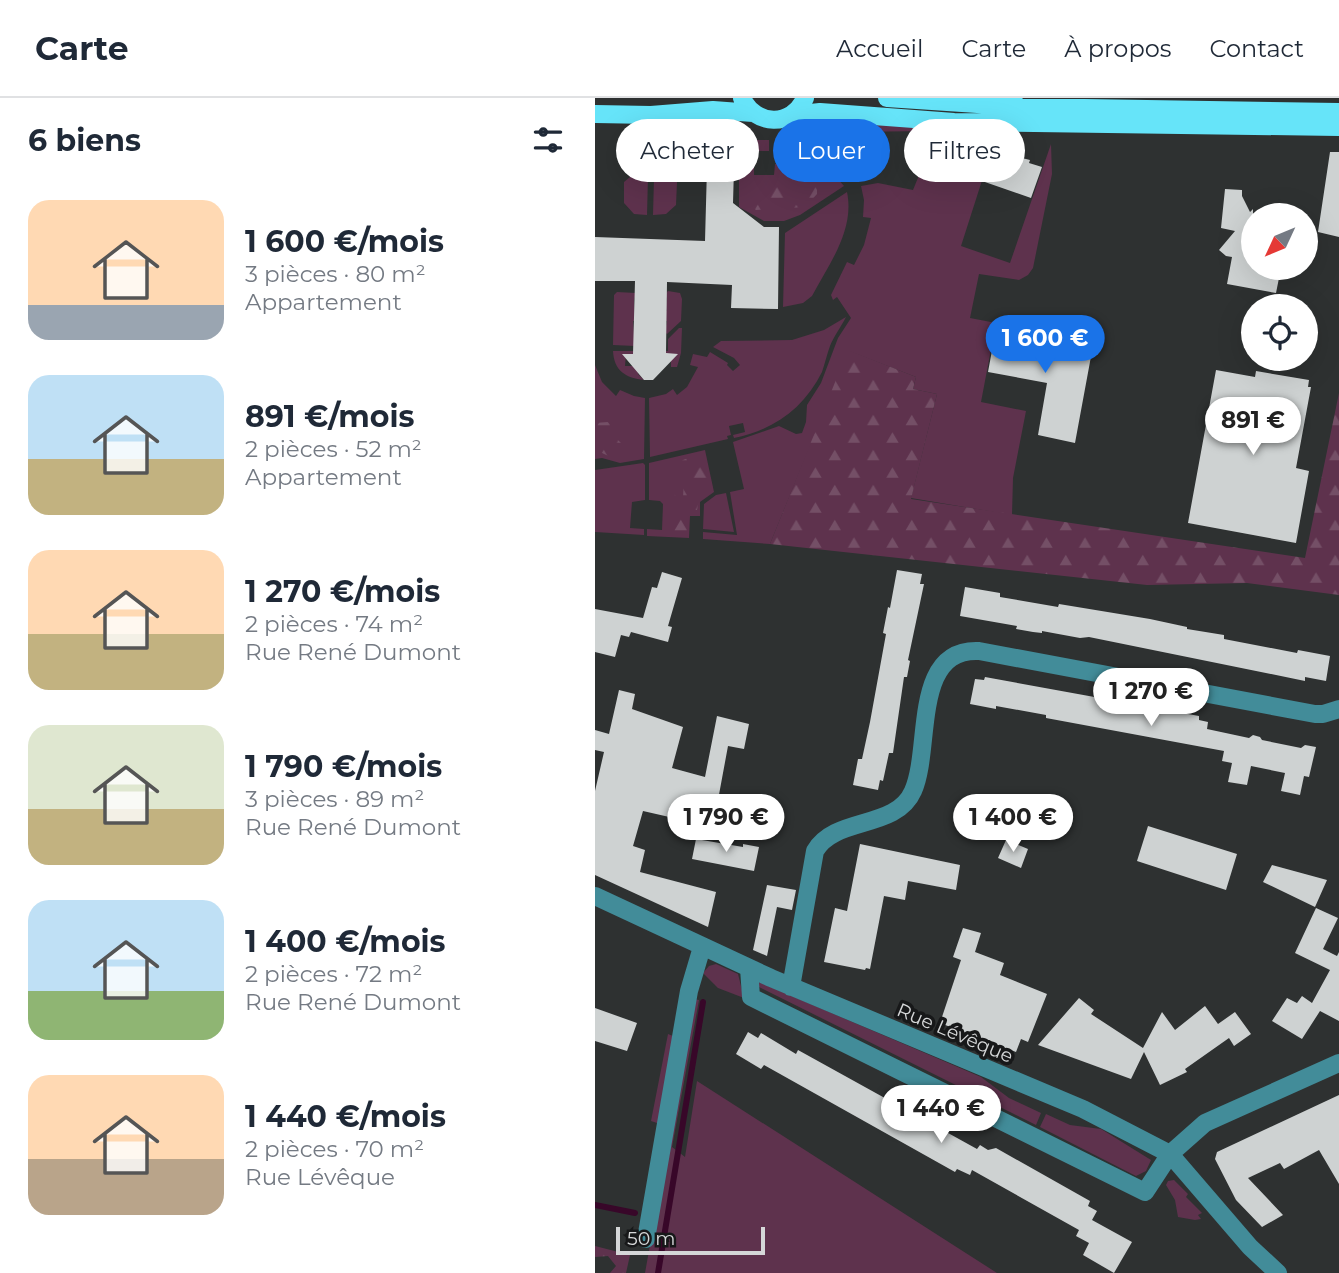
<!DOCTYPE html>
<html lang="fr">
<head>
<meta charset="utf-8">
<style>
	:root { --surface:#fff; --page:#f6f6f7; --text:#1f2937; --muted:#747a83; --line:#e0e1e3; --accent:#1a73e8 }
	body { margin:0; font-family:Montserrat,sans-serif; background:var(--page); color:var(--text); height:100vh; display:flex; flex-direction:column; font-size:26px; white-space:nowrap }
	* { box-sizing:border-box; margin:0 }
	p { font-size:23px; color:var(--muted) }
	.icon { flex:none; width:38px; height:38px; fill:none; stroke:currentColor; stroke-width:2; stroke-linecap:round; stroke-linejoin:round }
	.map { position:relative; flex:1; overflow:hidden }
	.panel { display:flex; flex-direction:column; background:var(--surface); width:595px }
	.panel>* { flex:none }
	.guide { position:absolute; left:21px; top:21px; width:618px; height:63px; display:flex; gap:14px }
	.needle { width:46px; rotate:226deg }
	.buttons { position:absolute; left:646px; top:105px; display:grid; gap:14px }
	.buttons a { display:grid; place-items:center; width:77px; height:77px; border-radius:50%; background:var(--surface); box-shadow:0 7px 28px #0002; font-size:35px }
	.scale { position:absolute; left:21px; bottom:18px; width:149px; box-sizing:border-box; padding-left:7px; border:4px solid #d5d7d8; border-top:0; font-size:19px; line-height:24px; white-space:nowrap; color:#d5d7d8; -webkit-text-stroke:5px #171819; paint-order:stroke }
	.price { position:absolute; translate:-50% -60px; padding:0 16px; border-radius:24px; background:#fff; color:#222; font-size:23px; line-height:46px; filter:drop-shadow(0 2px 4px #0008) }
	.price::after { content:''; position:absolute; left:50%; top:42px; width:21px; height:16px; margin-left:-10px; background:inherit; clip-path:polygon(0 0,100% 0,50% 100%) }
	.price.selected { background:var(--accent); color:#fff }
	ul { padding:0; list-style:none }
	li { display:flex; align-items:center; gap:21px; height:175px; padding:0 28px }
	li span { display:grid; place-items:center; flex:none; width:196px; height:140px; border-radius:21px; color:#555 }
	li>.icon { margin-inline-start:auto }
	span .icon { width:84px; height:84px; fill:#fffc; stroke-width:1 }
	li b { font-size:30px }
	h2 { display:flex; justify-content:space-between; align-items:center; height:84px; padding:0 28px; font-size:30px }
	.tag { padding:0 24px; border-radius:32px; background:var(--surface); box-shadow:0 7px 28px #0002; font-size:24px; line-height:63px }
	.tag.selected { background:var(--accent); color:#fff }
	header { display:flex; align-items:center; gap:42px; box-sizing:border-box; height:98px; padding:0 35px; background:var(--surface); border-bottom:2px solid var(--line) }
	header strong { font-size:33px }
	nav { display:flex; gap:38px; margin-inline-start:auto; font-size:24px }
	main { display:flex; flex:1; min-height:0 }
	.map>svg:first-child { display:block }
	.green { fill:#5e324d }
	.forest { fill:url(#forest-firs) }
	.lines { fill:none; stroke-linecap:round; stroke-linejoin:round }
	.stream { stroke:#380729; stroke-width:6 }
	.building { fill:#ced2d2 }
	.minor { stroke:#428c99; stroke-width:18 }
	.major { stroke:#66e4f9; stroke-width:18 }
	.labels { text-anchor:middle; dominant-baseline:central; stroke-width:7; stroke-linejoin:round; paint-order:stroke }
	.street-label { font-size:19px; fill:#d5d7d8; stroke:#171819 }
</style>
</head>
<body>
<header>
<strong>Carte</strong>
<nav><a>Accueil</a><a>Carte</a><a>À propos</a><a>Contact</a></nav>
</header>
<main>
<section class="panel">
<h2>6 biens<svg class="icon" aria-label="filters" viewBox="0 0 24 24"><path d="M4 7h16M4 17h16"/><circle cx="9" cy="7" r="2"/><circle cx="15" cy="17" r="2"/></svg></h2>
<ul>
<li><span style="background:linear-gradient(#ffd9b3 75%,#9aa5b1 0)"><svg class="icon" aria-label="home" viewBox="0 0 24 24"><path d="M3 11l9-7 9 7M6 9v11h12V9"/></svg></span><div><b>1 600 €/mois</b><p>3 pièces · 80 m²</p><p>Appartement</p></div></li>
<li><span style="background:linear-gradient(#bfe0f5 60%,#c2b280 0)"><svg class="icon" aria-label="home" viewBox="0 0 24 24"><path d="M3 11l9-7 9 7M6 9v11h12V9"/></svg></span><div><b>891 €/mois</b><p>2 pièces · 52 m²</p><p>Appartement</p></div></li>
<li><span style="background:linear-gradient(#ffd9b3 60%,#c2b280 0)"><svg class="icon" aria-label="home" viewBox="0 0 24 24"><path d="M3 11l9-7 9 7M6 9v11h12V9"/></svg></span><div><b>1 270 €/mois</b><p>2 pièces · 74 m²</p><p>Rue René Dumont</p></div></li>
<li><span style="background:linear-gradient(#dfe7d0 60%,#c2b280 0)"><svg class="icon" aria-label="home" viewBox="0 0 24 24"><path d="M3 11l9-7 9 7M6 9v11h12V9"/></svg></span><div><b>1 790 €/mois</b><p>3 pièces · 89 m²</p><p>Rue René Dumont</p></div></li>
<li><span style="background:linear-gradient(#bfe0f5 65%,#8fb573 0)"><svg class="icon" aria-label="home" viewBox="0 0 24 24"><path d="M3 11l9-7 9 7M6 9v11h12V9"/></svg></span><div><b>1 400 €/mois</b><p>2 pièces · 72 m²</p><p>Rue René Dumont</p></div></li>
<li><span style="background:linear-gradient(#ffd9b3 60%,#b9a48a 0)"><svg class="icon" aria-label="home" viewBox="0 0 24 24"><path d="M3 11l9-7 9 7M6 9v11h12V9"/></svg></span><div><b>1 440 €/mois</b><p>2 pièces · 70 m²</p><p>Rue Lévêque</p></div></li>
</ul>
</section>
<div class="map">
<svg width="744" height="1175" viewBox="0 0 744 1175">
	<defs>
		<pattern id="forest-firs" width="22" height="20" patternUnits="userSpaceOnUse" patternTransform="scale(1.75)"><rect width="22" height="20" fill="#5e324d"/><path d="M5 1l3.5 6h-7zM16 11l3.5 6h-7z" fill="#744f66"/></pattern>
	</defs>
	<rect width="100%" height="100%" fill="#2e3131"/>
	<!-- green -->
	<path class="green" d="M245 22 334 29V33L253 34 244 30Z
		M100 41 174 42V53L100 52Z
		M209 42 276 43 270 78 263 82C250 60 232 55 208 54Z
		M327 44 399 45 366 148 415 165 456 46 457 76 438 170 433 177 424 182 384 176 375 220 401 225 386 304 431 313 418 380 417 417 316 400 342 296 318 291 321 279 254 253 175 446 108 441V434L142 437 135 394 149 391 138 344 184 328 201 336 207 335 211 324 212 307 226 285 243 240 256 220 242 199 238 202 236 197 252 164 259 167 269 147 276 120 268 119 269 102 266 88 283 85 318 92 327 70Z
		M147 66H159V77H179L180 66C206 67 231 65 249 88L205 117 189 123H169L144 109V70Z
		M35 79H53L52 117 39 116 29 105V84Z
		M59 80H77L82 84 81 107 71 116 58 117Z
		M252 94C260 132 234 166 217 198L208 205 188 209 190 135Z
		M73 193 85 195 87 201 86 223 72 236 70 234 72 223H70V214L72 212 70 211 72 201 70 196Z
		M22 194 41 195 39 202 40 223H38L40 248 18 247 19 197Z
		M251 219C246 229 239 238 235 248 232 256 230 265 227 274 209 310 179 332 139 340L138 337 150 334 148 325 134 328 136 337 132 338 133 341 55 359 54 300 71 296 78 291 82 297 92 289 103 269 95 267 98 256 112 259 115 254 133 265 132 267 138 273 145 267 139 260 118 249 126 243 197 242 229 232Z
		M84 230H87L86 255 82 269H76V257H71L69 253H73V241Z
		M18 253H40L38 256H31L30 268H43V276L49 282C31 280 19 273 18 253Z
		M0 267 7 284 21 298 25 292 39 298 50 300 49 361 25 365 7 360 0 361Z
		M110 352 119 394 105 404V418H95L94 440 52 438V431L67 432 68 406 65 403 54 402V365Z
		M48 365 50 367V402L37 404 35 430 49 431V437L0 434V372Z
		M131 395 139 434 108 431 109 406 121 397Z
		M121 866 143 876 149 900 123 890 108 875 114 868Z
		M164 884 386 979 414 1000 446 1015 441 1027 162 888Z
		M99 901 104 902 77 1049 90 1059 102 983 402 1175H50Z
		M73 936 78 938 65 1026 56 1023Z
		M451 1016 475 1027 506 1031 556 1062 551 1073 541 1078 445 1029Z
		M579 1082 593 1096 591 1099 607 1115 603 1117 606 1121 600 1122 583 1119 580 1102 571 1087 573 1083Z"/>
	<!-- forest -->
	<path class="forest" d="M159 84H216L222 90V96L210 109 161 112 154 107V88Z
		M253 252 321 279 318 291 342 296 316 401 710 460 744 295V497L652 485 552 487 175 446Z
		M13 324 18 329 19 338 32 351 31 358C19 363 11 357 0 351V325Z
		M101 357 111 361 118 392 104 402 102 412 95 411 91 414C89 424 98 432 86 439L74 437 68 431C73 418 77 409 71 396L76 392 83 401 88 400 89 381 81 368 88 362Z
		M0 1148 35 1157 31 1175H15L21 1168 13 1158 0 1159Z"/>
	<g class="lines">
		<!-- stream -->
		<path class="stream" d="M0 1107 40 1115
			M63 1175 108 904"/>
	</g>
	<!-- building -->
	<path class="building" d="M398 53 435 62 434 65 447 69 436 100 387 83Z
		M735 54H744V139L723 134Z
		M112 69 139 70 138 105 169 129H184L183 211 136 210 137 187 72 184 71 255 83 256 58 282H49L27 256H38L40 183H0V139L110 143Z
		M630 91 647 92V98L655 114 658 111V170H686L681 195 632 186 637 159 631 158 624 152 640 133 626 130Z
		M403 220 434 226 432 241 497 253 480 345 443 337 452 285 393 274Z
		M621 272 660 279 661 273 714 282 713 289H716L701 370 714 373 701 445 593 425Z
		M302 472 327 476 325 486H329L313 562 315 563 312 579H309L298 655H294L288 683 285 682 283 692 258 687 263 661H267L275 624 291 536 288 535 293 509 295 510Z
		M67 474 87 480 73 528 77 529 73 544 36 534 34 539 26 537 20 559 0 554V511L48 520 57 489 62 490Z
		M370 489 405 495V499L463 509 464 506 555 521 592 529V531L629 537V541L702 555 703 552 735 558 731 583 710 579V583L494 539 485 540 447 533V535L438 534 421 531 422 528 365 518Z
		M390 579 604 618V622L613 624 612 631 654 640 658 637 665 639 667 642 706 650 710 647 721 649 714 679 709 678 705 697 686 693 690 675 656 668 652 687 633 684 637 665 627 663 629 653 451 620V617L401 608V611L375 606 380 581 389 582Z
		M24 592 40 596 37 611 88 629 77 670 110 679 122 618 154 626 149 651 133 648 118 729 48 713 38 748 50 752 45 774 121 794 113 829 0 777V693L9 654 0 652V632L14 636Z
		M553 728 642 756 631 792 542 763Z
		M101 741 148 749V746L164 749 159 773 97 761Z
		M411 742 433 751 426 770 403 760Z
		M265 746 365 767 361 792 313 783 310 802 289 798 275 871 271 870 270 872 229 864 240 810 252 813Z
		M677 767 732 782 720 809 668 784Z
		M172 787 201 792 197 812 182 809 172 858 158 852Z
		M721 810 743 820 728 851 742 858 744 854V923L725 913 707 941 677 923 692 900 702 905 707 898 717 905 735 872 700 855Z
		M368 830 386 835 380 854 409 865 405 877 452 896 433 944 426 941 421 954 345 925 366 862 358 859Z
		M484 900 499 912 496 916 548 950 567 914 580 932 610 908 623 926 640 914 656 936 639 948 634 940 590 971 592 974 565 987 549 954 536 981 443 947Z
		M0 910 42 925 32 953 0 943Z
		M153 934 163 940 166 935 201 956 203 952 382 1051 385 1047 393 1052 401 1050 495 1103 493 1108 502 1113 497 1122 537 1144 519 1175 488 1157 494 1145 481 1138 484 1132 377 1072 375 1077 362 1071 360 1074 169 967 166 971 141 956Z
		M744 997V1086L724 1052 689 1071 685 1065 653 1080 688 1117 667 1129 641 1102 620 1061 622 1054Z"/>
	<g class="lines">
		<!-- minor -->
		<path class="minor" d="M0 798 176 880 488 1011 575 1056 655 1149 683 1175
			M154 870 156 899 550 1094 575 1056 610 1025 744 965
			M196 889 220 753C240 718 301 732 318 693 337 651 316 550 384 553L720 616H728L744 611
			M51 1141 94 893 107 849"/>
		<!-- major -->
		<path class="major" d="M147 0C160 28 197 30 210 0
			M292 0 427 9 744 14
			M0 16 56 17 118 12 158 15
			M197 17 225 14 359 24 744 29"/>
	</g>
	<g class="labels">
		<!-- street labels -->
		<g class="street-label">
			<text transform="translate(360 935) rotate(23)">Rue Lévêque</text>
		</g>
	</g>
</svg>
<div class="buttons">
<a><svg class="needle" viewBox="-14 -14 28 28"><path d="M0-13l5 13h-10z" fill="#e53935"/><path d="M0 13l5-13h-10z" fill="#747a83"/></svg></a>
<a><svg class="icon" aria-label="locate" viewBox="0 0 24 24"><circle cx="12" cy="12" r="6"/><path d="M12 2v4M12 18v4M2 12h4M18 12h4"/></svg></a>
</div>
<div class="scale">50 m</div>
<b class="price selected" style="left:450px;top:277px">1 600 €</b>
<b class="price" style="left:658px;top:359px">891 €</b>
<b class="price" style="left:556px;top:630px">1 270 €</b>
<b class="price" style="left:131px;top:756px">1 790 €</b>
<b class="price" style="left:418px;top:756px">1 400 €</b>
<b class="price" style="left:346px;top:1047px">1 440 €</b>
<div class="guide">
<a class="tag">Acheter</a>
<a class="tag selected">Louer</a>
<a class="tag">Filtres</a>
</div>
</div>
</main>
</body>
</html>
